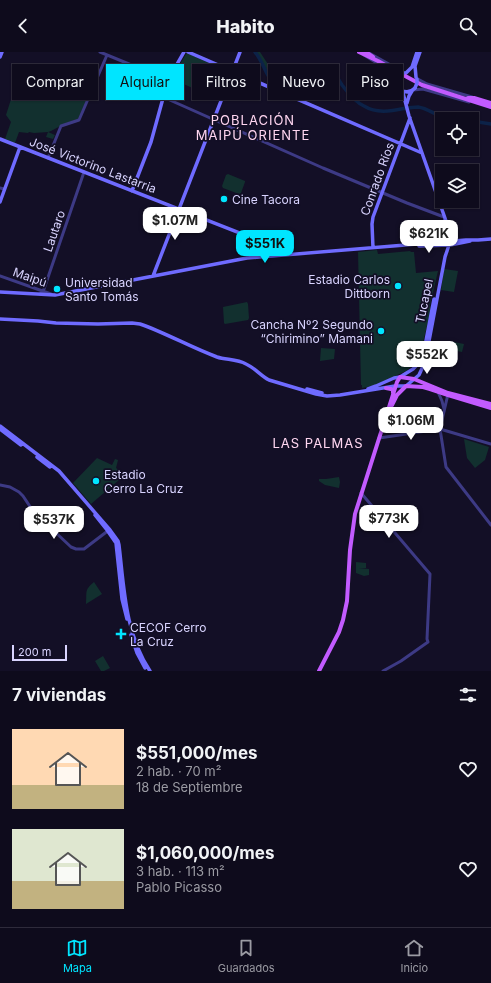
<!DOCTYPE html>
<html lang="es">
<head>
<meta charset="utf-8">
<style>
	:root { --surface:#0e0b1c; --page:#171425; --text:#f1f3f6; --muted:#9b9ba3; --line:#2e2b3b; --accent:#00e5ff }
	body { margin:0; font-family:Inter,sans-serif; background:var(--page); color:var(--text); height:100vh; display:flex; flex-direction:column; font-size:15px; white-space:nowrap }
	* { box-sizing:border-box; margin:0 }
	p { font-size:13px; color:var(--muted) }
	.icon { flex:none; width:22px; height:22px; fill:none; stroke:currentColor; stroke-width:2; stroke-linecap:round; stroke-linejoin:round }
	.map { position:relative; height:619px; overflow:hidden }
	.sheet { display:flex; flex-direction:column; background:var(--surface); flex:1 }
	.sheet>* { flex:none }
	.guide { position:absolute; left:12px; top:12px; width:467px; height:36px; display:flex; gap:8px }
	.tools { position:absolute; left:435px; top:60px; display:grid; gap:8px }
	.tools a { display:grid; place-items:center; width:44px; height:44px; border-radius:0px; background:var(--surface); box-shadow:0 1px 3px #0004,0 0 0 1px var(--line); font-size:20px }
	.scale { position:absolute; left:12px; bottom:10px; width:55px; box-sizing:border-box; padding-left:4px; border:2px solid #d9d4ff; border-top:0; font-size:11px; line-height:14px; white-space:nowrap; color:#d9d4ff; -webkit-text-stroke:3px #130f26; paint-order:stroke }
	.price { position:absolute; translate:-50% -34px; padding:0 9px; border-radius:8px; background:#fff; color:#222; font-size:13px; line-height:26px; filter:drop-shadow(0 1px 2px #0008) }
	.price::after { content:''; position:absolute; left:50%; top:24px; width:12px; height:9px; margin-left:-6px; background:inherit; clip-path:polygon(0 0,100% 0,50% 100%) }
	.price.selected { background:var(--accent); color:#111 }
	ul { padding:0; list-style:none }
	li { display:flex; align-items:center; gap:12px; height:100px; padding:0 12px }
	li span { display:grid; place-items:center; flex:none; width:112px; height:80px; border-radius:0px; color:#555 }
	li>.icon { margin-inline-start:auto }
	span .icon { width:48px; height:48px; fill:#fffc; stroke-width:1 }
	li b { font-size:17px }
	h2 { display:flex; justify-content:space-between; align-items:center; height:48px; padding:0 12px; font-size:17px }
	.pill { padding:0 14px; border-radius:0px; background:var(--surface); box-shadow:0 1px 3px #0004,0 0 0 1px var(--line); font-size:14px; line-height:36px }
	.pill.selected { background:var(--accent); color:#111 }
	header { display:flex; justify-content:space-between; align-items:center; height:52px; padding:0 12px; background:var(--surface); font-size:18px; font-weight:800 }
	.tabs { display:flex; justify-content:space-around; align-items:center; height:56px; border-top:1px solid var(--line); background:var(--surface); font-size:11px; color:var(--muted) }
	.tabs a { display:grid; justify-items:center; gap:2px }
	.tabs .selected { color:var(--accent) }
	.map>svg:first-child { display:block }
	.green { fill:#12302f }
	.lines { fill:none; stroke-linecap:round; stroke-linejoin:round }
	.river { stroke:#0c2248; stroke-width:3.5 }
	.tertiary { stroke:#3d3a85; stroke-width:3 }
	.secondary { stroke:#6f6bff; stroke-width:3.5 }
	.primary { stroke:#c25bff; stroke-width:4 }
	.secondary-bridge { stroke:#6f6bff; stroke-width:3.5 }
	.poi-dot { fill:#00e5ff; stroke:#130f26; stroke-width:1.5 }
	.labels { text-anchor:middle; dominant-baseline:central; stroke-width:3.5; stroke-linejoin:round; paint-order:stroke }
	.street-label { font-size:12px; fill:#d9d4ff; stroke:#130f26 }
	.poi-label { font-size:12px; fill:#d9d4ff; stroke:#130f26; text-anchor:start }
	.neighbourhood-label { font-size:13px; letter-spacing:1px; fill:#ffd6f0; stroke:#130f26 }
</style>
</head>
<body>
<header><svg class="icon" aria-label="back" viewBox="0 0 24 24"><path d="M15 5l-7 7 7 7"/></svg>Habito<svg class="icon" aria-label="search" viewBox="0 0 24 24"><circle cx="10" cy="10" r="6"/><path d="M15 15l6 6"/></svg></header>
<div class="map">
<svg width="491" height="619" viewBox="0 0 491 619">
	<rect width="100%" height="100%" fill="#130f26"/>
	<!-- green -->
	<path class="green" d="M256 0H260L275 23 282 26H295L299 24 309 14 317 11H320L327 15 326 16C321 14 313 13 309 17 305 19 302 25 300 28 289 27 280 30 270 25Z
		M187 1 231 21 220 48 172 27V26L186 2Z
		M20 19 86 49 78 67 66 71 51 79 48 80 55 83 53 87 46 85 48 80 34 81 29 80 28 81 19 80 15 91 5 87 11 70 6 63Z
		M228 122 245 129V130L241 141 239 142 223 136 222 134 226 123Z
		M377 198 378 202 410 199 411 200H414L416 221 438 219 430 253 431 257 420 303 415 312 406 319 373 334 362 336V333H361L358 200Z
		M444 217 458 219 454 240 441 238Z
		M247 250 248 252 249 266 248 268 225 272 224 271 223 255Z
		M449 289 464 292 462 300 447 297Z
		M321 296 335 297 334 307 320 309Z
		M464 387 489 395 485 408 475 416 467 406Z
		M97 406 112 413 115 407 118 408 116 416 120 419 119 428 91 452 73 431Z
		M339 425 340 430 339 436 325 433 319 429V427H326Z
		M356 510 366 511V516H359L369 517V523L364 524 356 521Z
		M94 530 102 542 86 552C87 540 84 538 94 530Z
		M103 604 110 616 104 619H101L95 609Z"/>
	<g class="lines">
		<!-- river -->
		<path class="river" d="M255 0C261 7 264 17 269 25 276 31 296 33 304 28 310 23 310 15 319 15 324 15 332 19 336 23 338 26 340 30 342 33 348 41 355 50 364 54 377 62 391 59 406 56 410 56 414 55 418 55 426 56 433 61 440 64 446 66 452 66 458 67
			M472 69 491 72"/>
		<!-- tertiary -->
		<path class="tertiary" d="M100 0 168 28
			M369 1 405 21
			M364 3 396 23 399 26
			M416 26 427 32 472 45
			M413 38 423 37 469 50
			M163 45 323 116 407 151 444 165
			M48 106 61 74 79 68 107 3
			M0 136 4 137
			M0 224 51 242
			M40 242 43 240 44 237 84 120
			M438 340 442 349 444 357
			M448 342 440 377 446 415 491 473
			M379 386 440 377 491 392
			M0 433 10 435 19 440 23 444 37 465 53 478 71 495 76 497H84L109 478
			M361 441 430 522 427 587 428 590 401 609 383 619"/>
		<!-- secondary -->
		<path class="secondary" d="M188 0 422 101
			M0 5 2 0
			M406 21 412 15 417 0
			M399 25 398 30V33L403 41 409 64 446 169
			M416 25 415 14 420 0
			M401 38C406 41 411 40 415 36
			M407 51 409 44 412 39
			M0 87 288 200 290 202
			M132 139 151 90 168 28 184 0
			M0 150 20 95
			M478 188 491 187
			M419 194 450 193 470 189
			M373 196 372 172 373 165 410 66
			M255 205 260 192 258 189
			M153 224 240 0
			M0 240 55 243 247 206 466 188H480
			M0 267 38 269 56 271 98 272 132 271 140 272C166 281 190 295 217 305 226 308 237 307 246 312 255 316 261 324 269 328L316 342 327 344 340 343 395 334H406L419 323 425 310 445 205C449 192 456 180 445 168
			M307 337 322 341
			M368 337 376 334 394 326 400 325 413 317 420 310 424 299 434 247
			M0 374 59 419 110 478 118 489 119 493C124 535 125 582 150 619
			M0 377 21 393
			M37 405 50 415
			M95 463 107 478 116 491 122 547 127 567
			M131 583 137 601 145 616"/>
		<!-- primary -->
		<path class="primary" d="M359 0 378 9 407 25 422 33 491 55
			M366 0 373 5
			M468 46H474L491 51
			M386 336 391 337 393 338V341
			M392 353 397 343 406 334 423 335 430 337 448 343 491 356
			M319 619 339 580 343 568 347 549 350 498 355 462 397 330 400 325 414 327 448 341 491 352"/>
		<!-- secondary-bridge -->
		<path class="secondary-bridge" d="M399 25 404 21
			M415 36 417 31V27"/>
	</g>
	<!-- markers -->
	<g class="poi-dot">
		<circle cx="224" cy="147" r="4"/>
		<circle cx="398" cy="234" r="4"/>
		<circle cx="57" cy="237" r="4"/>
		<circle cx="381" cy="279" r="4"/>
		<circle cx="96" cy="429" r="4"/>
		<path d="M119 576h4v4h4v4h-4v4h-4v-4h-4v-4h4z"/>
	</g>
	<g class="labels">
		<!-- street labels -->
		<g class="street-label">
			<text transform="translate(93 113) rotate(21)">José Victorino Lastarria</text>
			<text transform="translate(377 127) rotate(-70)">Conrado Ríos</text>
			<text transform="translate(54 179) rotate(-71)">Lautaro</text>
			<text transform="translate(30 225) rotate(19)">Maipú</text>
			<text transform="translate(424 249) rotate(-78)">Tucapel</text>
		</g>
		<!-- poi labels -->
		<g class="poi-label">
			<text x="232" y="147">Cine Tacora</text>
			<text x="390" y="227" text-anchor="end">Estadio Carlos<tspan x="390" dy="14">Dittborn</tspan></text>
			<text x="65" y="230">Universidad<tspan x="65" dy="14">Santo Tomás</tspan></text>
			<text x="373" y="272" text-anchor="end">Cancha Nº2 Segundo<tspan x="373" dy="14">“Chirimino” Mamani</tspan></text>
			<text x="104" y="422">Estadio<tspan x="104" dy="14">Cerro La Cruz</tspan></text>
			<text x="130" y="575">CECOF Cerro<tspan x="130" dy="14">La Cruz</tspan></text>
		</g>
		<!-- neighbourhood labels -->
		<g class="neighbourhood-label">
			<text x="253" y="68">POBLACIÓN<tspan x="253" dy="15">MAIPÚ ORIENTE</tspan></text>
			<text x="318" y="391">LAS PALMAS</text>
		</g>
	</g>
</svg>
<div class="tools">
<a><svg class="icon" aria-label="locate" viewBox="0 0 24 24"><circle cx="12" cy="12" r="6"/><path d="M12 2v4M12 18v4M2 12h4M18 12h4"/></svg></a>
<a><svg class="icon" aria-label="layers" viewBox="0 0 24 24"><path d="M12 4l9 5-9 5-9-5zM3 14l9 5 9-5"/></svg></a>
</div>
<div class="scale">200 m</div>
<b class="price" style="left:175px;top:189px">$1.07M</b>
<b class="price" style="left:429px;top:202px">$621K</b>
<b class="price selected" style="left:265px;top:212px">$551K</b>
<b class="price" style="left:427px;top:323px">$552K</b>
<b class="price" style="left:411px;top:389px">$1.06M</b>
<b class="price" style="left:389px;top:487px">$773K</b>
<b class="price" style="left:54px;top:488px">$537K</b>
<div class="guide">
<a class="pill">Comprar</a>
<a class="pill selected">Alquilar</a>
<a class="pill">Filtros</a>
<a class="pill">Nuevo</a>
<a class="pill">Piso</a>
</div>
</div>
<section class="sheet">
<h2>7 viviendas<svg class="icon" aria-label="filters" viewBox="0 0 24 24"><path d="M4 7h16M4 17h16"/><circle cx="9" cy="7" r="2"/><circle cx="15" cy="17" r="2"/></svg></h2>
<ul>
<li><span style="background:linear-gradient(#ffd9b3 70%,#c2b280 0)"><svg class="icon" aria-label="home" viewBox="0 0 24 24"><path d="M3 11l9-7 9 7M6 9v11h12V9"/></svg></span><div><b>$551,000/mes</b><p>2 hab. · 70 m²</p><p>18 de Septiembre</p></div><svg class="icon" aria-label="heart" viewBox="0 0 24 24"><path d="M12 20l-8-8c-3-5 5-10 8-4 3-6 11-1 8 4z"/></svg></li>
<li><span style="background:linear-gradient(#dfe7d0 65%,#c2b280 0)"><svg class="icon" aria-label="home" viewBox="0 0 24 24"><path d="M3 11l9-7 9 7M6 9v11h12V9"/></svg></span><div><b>$1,060,000/mes</b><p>3 hab. · 113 m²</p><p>Pablo Picasso</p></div><svg class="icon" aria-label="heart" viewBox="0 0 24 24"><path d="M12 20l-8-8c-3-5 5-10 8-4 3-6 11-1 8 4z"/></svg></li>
</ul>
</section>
<nav class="tabs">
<a class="selected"><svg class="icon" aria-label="map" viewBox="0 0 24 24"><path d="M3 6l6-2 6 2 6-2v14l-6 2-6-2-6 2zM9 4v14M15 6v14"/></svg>Mapa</a>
<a><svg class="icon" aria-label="saved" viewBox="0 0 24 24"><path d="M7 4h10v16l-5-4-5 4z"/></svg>Guardados</a>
<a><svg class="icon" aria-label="home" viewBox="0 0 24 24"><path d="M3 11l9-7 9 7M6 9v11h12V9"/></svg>Inicio</a>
</nav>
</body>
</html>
